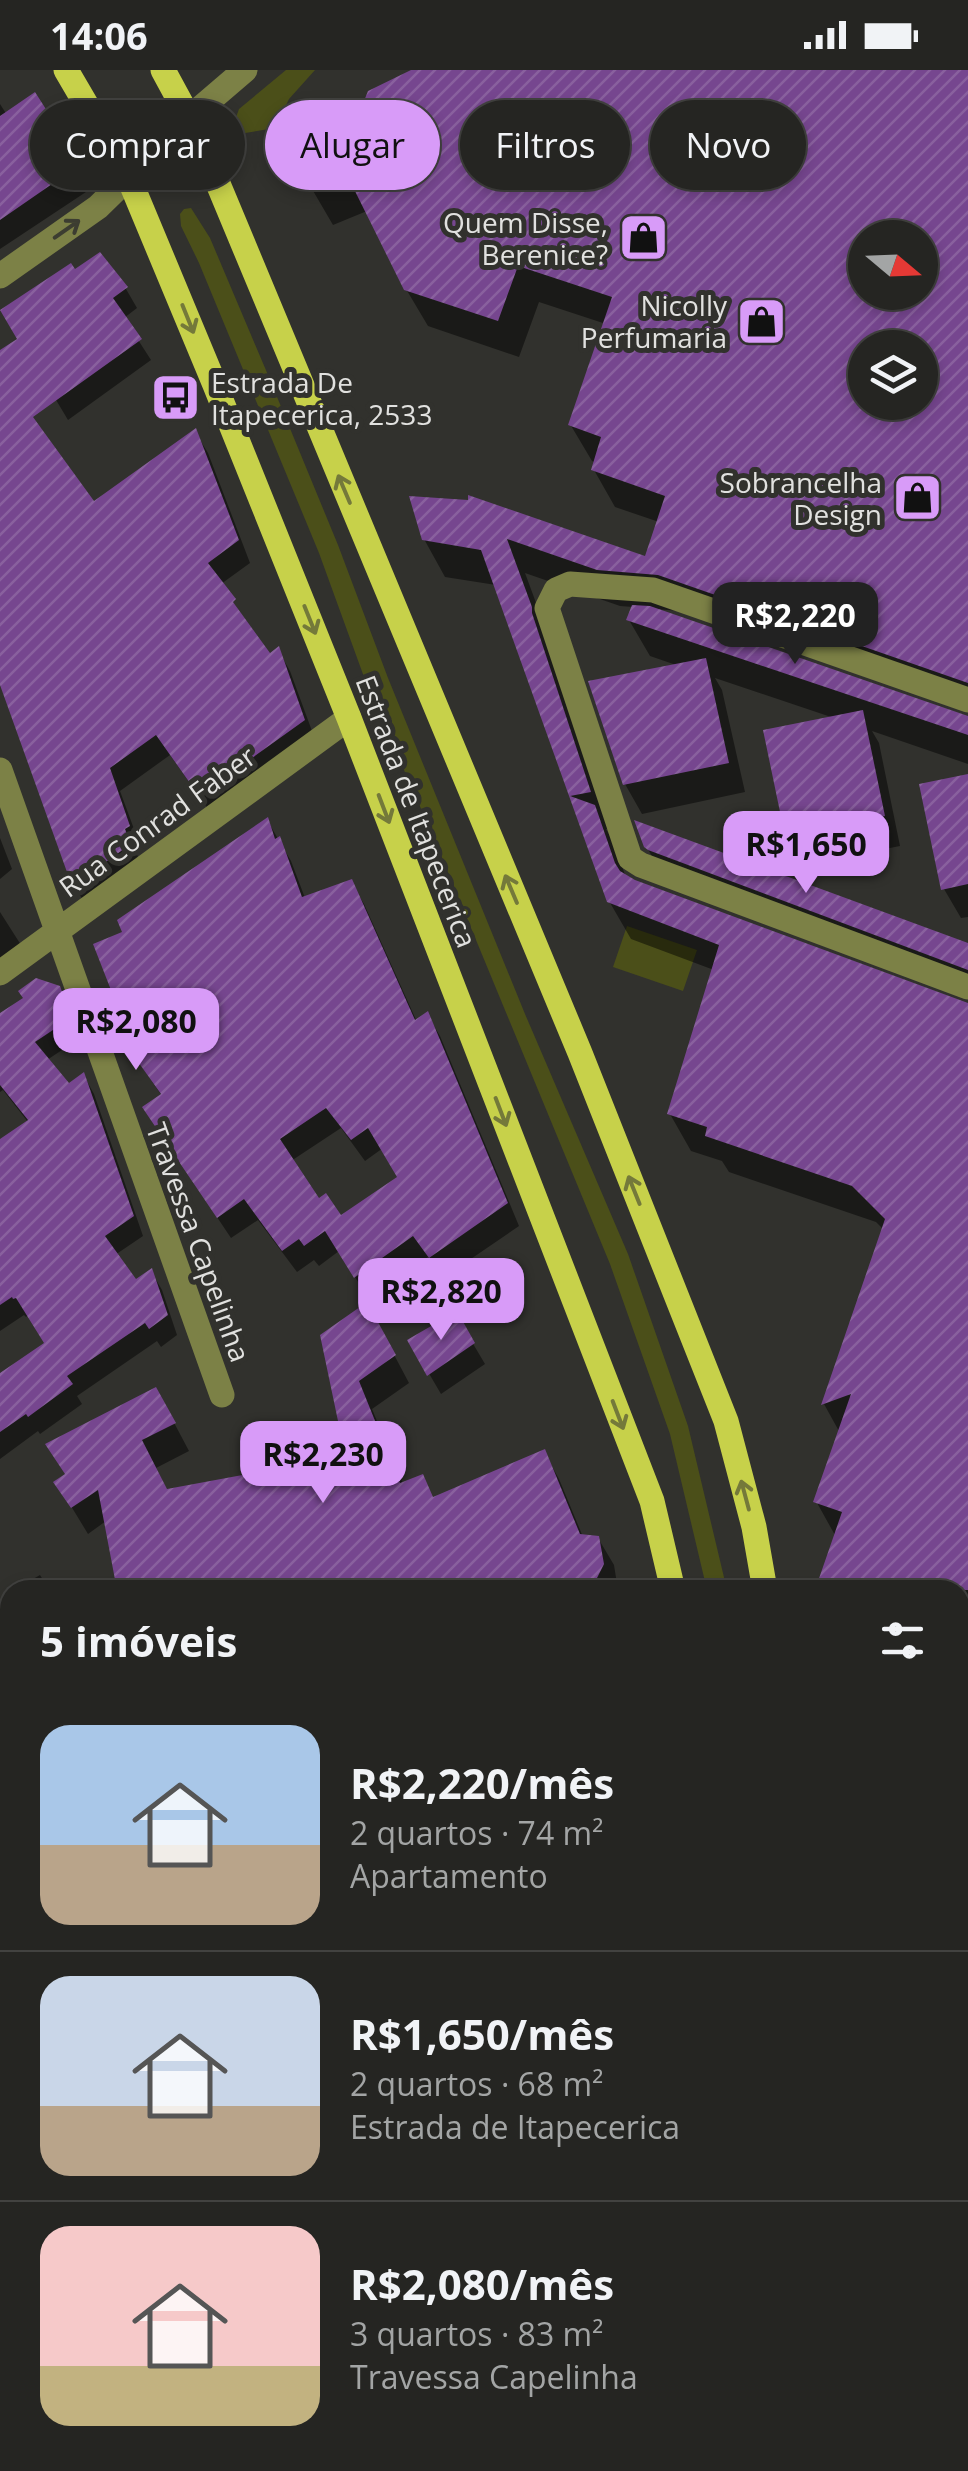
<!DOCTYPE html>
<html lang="pt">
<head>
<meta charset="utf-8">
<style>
	:root { --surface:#252522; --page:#2d2d2a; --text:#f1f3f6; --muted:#a3a5a5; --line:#424240; --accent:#d89bf8 }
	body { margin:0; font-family:"Open Sans",sans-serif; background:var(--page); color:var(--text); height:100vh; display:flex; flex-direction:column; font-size:38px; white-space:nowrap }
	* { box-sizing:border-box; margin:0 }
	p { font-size:32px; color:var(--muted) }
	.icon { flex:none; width:55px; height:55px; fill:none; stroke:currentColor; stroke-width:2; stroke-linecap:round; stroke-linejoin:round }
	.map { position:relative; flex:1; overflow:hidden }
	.panel { position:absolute; left:0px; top:1510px; width:970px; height:892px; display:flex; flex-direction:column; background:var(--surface); border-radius:30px 30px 0 0; box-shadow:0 5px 15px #0003,0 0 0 2px var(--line) }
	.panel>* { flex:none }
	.guide { position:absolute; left:30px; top:30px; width:910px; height:90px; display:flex; gap:20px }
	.needle { width:65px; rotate:109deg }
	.tools { position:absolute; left:848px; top:150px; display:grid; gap:20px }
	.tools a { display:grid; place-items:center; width:90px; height:90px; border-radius:50%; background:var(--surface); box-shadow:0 5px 15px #0003,0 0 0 2px var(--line); font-size:50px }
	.price { position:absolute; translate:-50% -85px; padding:0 22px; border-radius:20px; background:var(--accent); color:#111; font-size:32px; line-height:65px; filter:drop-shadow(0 2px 5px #0008) }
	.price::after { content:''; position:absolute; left:50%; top:60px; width:30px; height:22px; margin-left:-15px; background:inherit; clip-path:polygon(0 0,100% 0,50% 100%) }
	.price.active { background:#222; color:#fff }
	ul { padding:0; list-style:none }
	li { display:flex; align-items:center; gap:30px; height:250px; padding:0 40px }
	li+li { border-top:2px solid var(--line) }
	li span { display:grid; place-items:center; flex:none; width:280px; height:200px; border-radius:30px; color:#555 }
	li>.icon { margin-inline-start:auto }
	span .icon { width:120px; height:120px; fill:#fffc; stroke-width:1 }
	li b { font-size:42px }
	h2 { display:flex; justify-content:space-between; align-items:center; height:120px; padding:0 40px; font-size:42px }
	.chip { padding:0 35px; border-radius:45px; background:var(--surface); box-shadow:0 5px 15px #0003,0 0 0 2px var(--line); font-size:35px; line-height:90px }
	.chip.active { background:var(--accent); color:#111 }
	.status { display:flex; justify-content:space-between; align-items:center; height:70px; padding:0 50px; background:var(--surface); direction:ltr }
	.status svg { height:28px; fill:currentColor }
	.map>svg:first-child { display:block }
	.grass { fill:#4b4f19 }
	.park { fill:url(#park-tufts) }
	.shadow { fill:#0007; fill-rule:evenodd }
	.building { fill:url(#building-hatch); fill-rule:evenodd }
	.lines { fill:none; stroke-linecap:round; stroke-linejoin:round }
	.minor { stroke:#7c8146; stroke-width:25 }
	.major { stroke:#c7d14a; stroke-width:25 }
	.oneway { stroke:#3c3d31 }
	.oneway2 { stroke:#74793a }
	.labels { text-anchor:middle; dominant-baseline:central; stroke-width:10; stroke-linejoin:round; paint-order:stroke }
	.poi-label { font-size:28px; fill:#e1e1df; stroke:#31312d; text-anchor:end }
	.street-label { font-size:28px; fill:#e1e1df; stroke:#31312d }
</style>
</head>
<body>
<div class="status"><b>14:06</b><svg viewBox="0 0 49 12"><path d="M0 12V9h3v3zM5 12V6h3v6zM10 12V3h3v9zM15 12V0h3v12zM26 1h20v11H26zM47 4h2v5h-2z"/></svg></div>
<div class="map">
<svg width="968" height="2401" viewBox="0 0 968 2401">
	<defs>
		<pattern id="park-tufts" width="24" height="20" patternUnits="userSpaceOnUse" patternTransform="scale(2.5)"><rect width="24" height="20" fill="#4b4f19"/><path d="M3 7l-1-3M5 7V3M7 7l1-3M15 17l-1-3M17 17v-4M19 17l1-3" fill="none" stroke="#65683a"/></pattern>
		<pattern id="building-hatch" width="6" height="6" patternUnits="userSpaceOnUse" patternTransform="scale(2.5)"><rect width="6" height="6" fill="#76468f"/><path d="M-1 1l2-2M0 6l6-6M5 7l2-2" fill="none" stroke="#89609e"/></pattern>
	</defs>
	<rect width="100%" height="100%" fill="#31312d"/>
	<!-- grass -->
	<path class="grass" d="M286 0H315L289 29 275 58 239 64 234 53 239 39Z
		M191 138 210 168 268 305 338 475 388 608 525 944 628 1184 688 1356 727 1520H707L670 1364 610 1194 433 766 368 618 319 483 199 193 181 156 180 144 184 139Z
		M627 856 697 880 683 921 613 897Z"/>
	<!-- park -->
	<path class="park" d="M0 2336 10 2343V2392L76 2393 87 2401H0Z"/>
	<!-- shadow -->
	<path class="shadow" d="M416 0H968V641L681 541 655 539 968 647V694L872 661 879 673 900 776 804 795 787 765 834 648 715 608 722 620 745 722 642 744 625 714 679 596 650 586 629 550 633 537 620 536 525 503 552 576 610 758 606 759 615 775 626 808 968 935V1812L962 1823 960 1822V1520H819L836 1467 816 1431 840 1363 824 1334 884 1160 876 1152 729 1102 722 1091 691 1081 670 1044 714 900 631 869 609 831 496 515 445 507 424 469 413 429 646 489 659 452 615 437 594 400 596 393 592 391 570 354 606 254 539 232 519 287 428 256 406 219 367 141 333 155 312 119 305 54 362 43ZM865 168H920V222H865ZM865 278H920V332H865Z
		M0 34 7 45 79 95 92 118 0 179Z
		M99 185 126 219 137 238 124 248 151 290 68 350 3 241 75 203Z
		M0 345 93 434 195 362 208 383 250 493 221 514 269 586 278 580 290 601 316 672 213 746 170 685 120 721 141 778 136 781 141 797 87 837 74 815 0 608Z
		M968 707V847L961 848 944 819Z
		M267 750 291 791 305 828 351 812 364 834 417 952 427 944 440 966 519 1156 443 1208 428 1187 368 1228 339 1181 319 1196 314 1190 297 1202 258 1150 231 1168 158 1059 162 1026 142 997 123 943 125 864ZM341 1058 365 1091 383 1078 400 1108 341 1148 318 1131 291 1091Z
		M0 768 12 799 0 809Z
		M646 776 968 876V927L668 814Z
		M0 842 21 875 0 891Z
		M58 918 69 938 80 968 47 990 68 1017 84 1006 94 1024 143 1166 115 1185 135 1213 151 1201 162 1220 177 1265 161 1277 157 1271 77 1326 82 1334 40 1364 38 1361 0 1389V1306L47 1274 29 1245 26 1247 24 1245 0 1261V1072L28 1052 3 1020 0 1022V946Z
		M456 1245 485 1294 441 1324 410 1271Z
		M382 1262 409 1313 372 1339 403 1414 422 1407 434 1429 544 1382 559 1409 583 1467 598 1468 614 1495 618 1520H104L118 1512 106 1451 88 1464 57 1413 171 1347 189 1381 156 1398 168 1422 295 1398 341 1353 323 1266Z
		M40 1505 49 1520H14Z
		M10 1523V1664L0 1647V1528Z
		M10 1830V1921L0 1902V1835Z
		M0 1923H10V2000L0 2019Z
		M0 2105 10 2111V2277L0 2270Z
		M968 2186V2401H843L842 2392H960V2188Z
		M198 2392H390L392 2401H276L269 2397 266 2401H193Z"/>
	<!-- building -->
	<path class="building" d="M411 0H968V613L658 505 597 500 507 469 532 537V543L591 722 570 726 595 735 615 793 620 801 635 810 968 933V1520H815L842 1442 813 1432 851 1324 821 1335 885 1149 852 1116 705 1066 707 1057 667 1044 719 875 607 832 481 480 422 470 409 426 468 430V425L645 486 665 426 591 400 601 367 568 355 612 227 518 196 498 251 404 220 347 105 310 119 302 52 360 41 368 21ZM865 168H920V222H865ZM865 278H920V332H865Z
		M35 22 81 94 0 150V46Z
		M100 182 128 217 113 228 142 269 33 347 94 431 196 358 239 470 208 493 236 529 233 532 270 583 279 576 305 650 199 726 156 665 110 698 130 756 125 759 131 774 72 816 0 615V280L17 269 0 240 71 193 75 199Z
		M632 535 650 536 968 646V665L626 550Z
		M706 588 729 693 623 715 588 611Z
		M863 640 885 746 785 766 763 660Z
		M968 704V814L941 820 919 714Z
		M268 747 275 769 280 766 302 827 352 809 415 950 428 941 508 1133 429 1188 413 1166 354 1208 325 1161 304 1176 299 1169 282 1181 244 1129 217 1148 142 1037 161 1024 126 975 112 936 118 938 93 874 122 862 117 850ZM326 1038 351 1070 368 1058 397 1107 341 1145 326 1123 319 1128 280 1069Z
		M634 750 968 873V900L648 780 644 777Z
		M36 908 60 916 71 948 35 972 69 1013 84 1002 134 1146 105 1166 136 1209 152 1198 168 1245 149 1259 145 1253 67 1306 73 1314 28 1347 26 1344 0 1362V1303L44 1273 16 1228 13 1229 12 1227 0 1235V1069L28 1050 0 1015V943L23 928 18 921Z
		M367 1232 396 1285 359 1311 400 1413 423 1404 433 1427 545 1379 580 1464 599 1466 604 1494 591 1520H117L98 1420 71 1438 53 1412 65 1404 45 1374 156 1317 176 1353 142 1370 167 1419 292 1396 285 1362 338 1351 320 1265Z
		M457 1241 475 1273 427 1306 407 1270Z"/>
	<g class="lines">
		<!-- minor -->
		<path class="minor" d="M0 206 98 137 189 48 245 0
			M968 630 653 520 570 514 556 520 547 538 630 788 641 795 968 917
			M0 700 222 1325
			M0 903 349 648
			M0 1805 10 1800
			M0 2049 10 2055
			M960 2143 968 2146
			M0 2318 10 2325
			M107 2392 120 2401
			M421 2392 425 2401
			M772 2392 775 2401
			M818 2392 819 2401
			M0 2399 2 2401"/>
		<!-- major -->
		<path class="major" d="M66 0 128 106 215 315 349 648 652 1431 673 1520
			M163 0 189 48 219 116 580 983 726 1351 754 1457 765 1520
			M960 1846 968 1831
			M492 2401 497 2392
			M583 2401 587 2392
			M682 2401 689 2392"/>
	</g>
	<!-- one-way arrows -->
	<defs><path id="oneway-shaft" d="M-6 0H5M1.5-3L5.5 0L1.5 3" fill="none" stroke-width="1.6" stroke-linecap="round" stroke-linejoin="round" transform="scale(2.5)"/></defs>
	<use class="oneway" href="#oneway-shaft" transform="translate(67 159) rotate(-35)"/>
	<g class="oneway2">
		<use href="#oneway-shaft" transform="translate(188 249) rotate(68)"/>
		<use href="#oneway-shaft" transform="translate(344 419) rotate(-113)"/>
		<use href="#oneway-shaft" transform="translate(310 550) rotate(68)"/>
		<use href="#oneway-shaft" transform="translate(384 739) rotate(69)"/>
		<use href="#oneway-shaft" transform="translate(511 819) rotate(-113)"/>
		<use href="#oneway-shaft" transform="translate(501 1042) rotate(69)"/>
		<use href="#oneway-shaft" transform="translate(634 1120) rotate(-112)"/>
		<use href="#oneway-shaft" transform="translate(618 1345) rotate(69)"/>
		<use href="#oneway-shaft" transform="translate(745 1425) rotate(-105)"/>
	</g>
	<!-- icons -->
	<defs>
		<symbol id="shop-square" viewBox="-11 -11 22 22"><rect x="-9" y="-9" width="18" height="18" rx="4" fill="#d89bf8" stroke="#31312d"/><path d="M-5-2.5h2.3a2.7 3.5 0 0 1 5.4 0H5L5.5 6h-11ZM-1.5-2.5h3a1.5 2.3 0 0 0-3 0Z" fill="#111"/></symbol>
		<symbol id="bus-square" viewBox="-11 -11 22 22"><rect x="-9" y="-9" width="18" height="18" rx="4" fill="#d89bf8" stroke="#31312d"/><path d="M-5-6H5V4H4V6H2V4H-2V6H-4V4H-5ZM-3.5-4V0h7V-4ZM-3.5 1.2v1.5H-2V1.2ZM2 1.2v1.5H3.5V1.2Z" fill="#111"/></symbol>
	</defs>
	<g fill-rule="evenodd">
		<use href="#shop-square" x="616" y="140" width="55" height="55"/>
		<use href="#shop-square" x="734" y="224" width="55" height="55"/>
		<use href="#bus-square" x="148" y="300" width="55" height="55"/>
		<use href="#shop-square" x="890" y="400" width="55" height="55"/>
	</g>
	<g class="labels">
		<!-- poi labels -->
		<g class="poi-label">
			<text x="608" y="152">Quem Disse,<tspan x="608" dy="32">Berenice?</tspan></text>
			<text x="727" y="235">Nicolly<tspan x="727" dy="32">Perfumaria</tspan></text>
			<text x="211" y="312" text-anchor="start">Estrada De<tspan x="211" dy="32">Itapecerica, 2533</tspan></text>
			<text x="882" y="412">Sobrancelha<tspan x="882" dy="32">Design</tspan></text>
		</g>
		<!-- street labels -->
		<g class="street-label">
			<text transform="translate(417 741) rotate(69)">Estrada de Itapecerica</text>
			<text transform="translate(157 751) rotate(-36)">Rua Conrad Faber</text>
			<text transform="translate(199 1172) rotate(70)">Travessa Capelinha</text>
		</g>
	</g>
</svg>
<div class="tools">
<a><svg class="needle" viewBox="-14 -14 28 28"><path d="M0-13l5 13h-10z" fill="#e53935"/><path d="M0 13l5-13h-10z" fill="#a3a5a5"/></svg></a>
<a><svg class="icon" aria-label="layers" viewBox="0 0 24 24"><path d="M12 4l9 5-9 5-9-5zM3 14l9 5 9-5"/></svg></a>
</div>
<b class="price active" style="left:795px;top:597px">R$2,220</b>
<b class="price" style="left:806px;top:826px">R$1,650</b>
<b class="price" style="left:136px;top:1003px">R$2,080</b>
<b class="price" style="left:441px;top:1273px">R$2,820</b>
<b class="price" style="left:323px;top:1436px">R$2,230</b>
<div class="guide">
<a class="chip">Comprar</a>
<a class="chip active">Alugar</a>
<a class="chip">Filtros</a>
<a class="chip">Novo</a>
</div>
<section class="panel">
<h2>5 imóveis<svg class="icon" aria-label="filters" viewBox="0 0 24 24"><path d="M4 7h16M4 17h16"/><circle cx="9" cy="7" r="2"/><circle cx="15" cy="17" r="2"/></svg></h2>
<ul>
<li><span style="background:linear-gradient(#a9c7e8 60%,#b9a48a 0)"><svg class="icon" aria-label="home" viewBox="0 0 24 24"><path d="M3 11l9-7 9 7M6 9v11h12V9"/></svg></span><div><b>R$2,220/mês</b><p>2 quartos · 74 m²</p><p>Apartamento</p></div></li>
<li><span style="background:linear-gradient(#c9d6e8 65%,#b9a48a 0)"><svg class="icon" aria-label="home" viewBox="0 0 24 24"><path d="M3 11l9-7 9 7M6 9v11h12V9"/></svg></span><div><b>R$1,650/mês</b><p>2 quartos · 68 m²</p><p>Estrada de Itapecerica</p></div></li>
<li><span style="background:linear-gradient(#f6c9c9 70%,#c2b280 0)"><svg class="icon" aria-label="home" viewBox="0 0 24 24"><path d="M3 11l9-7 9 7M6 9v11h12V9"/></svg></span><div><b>R$2,080/mês</b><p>3 quartos · 83 m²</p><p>Travessa Capelinha</p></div></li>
</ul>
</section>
</div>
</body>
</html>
